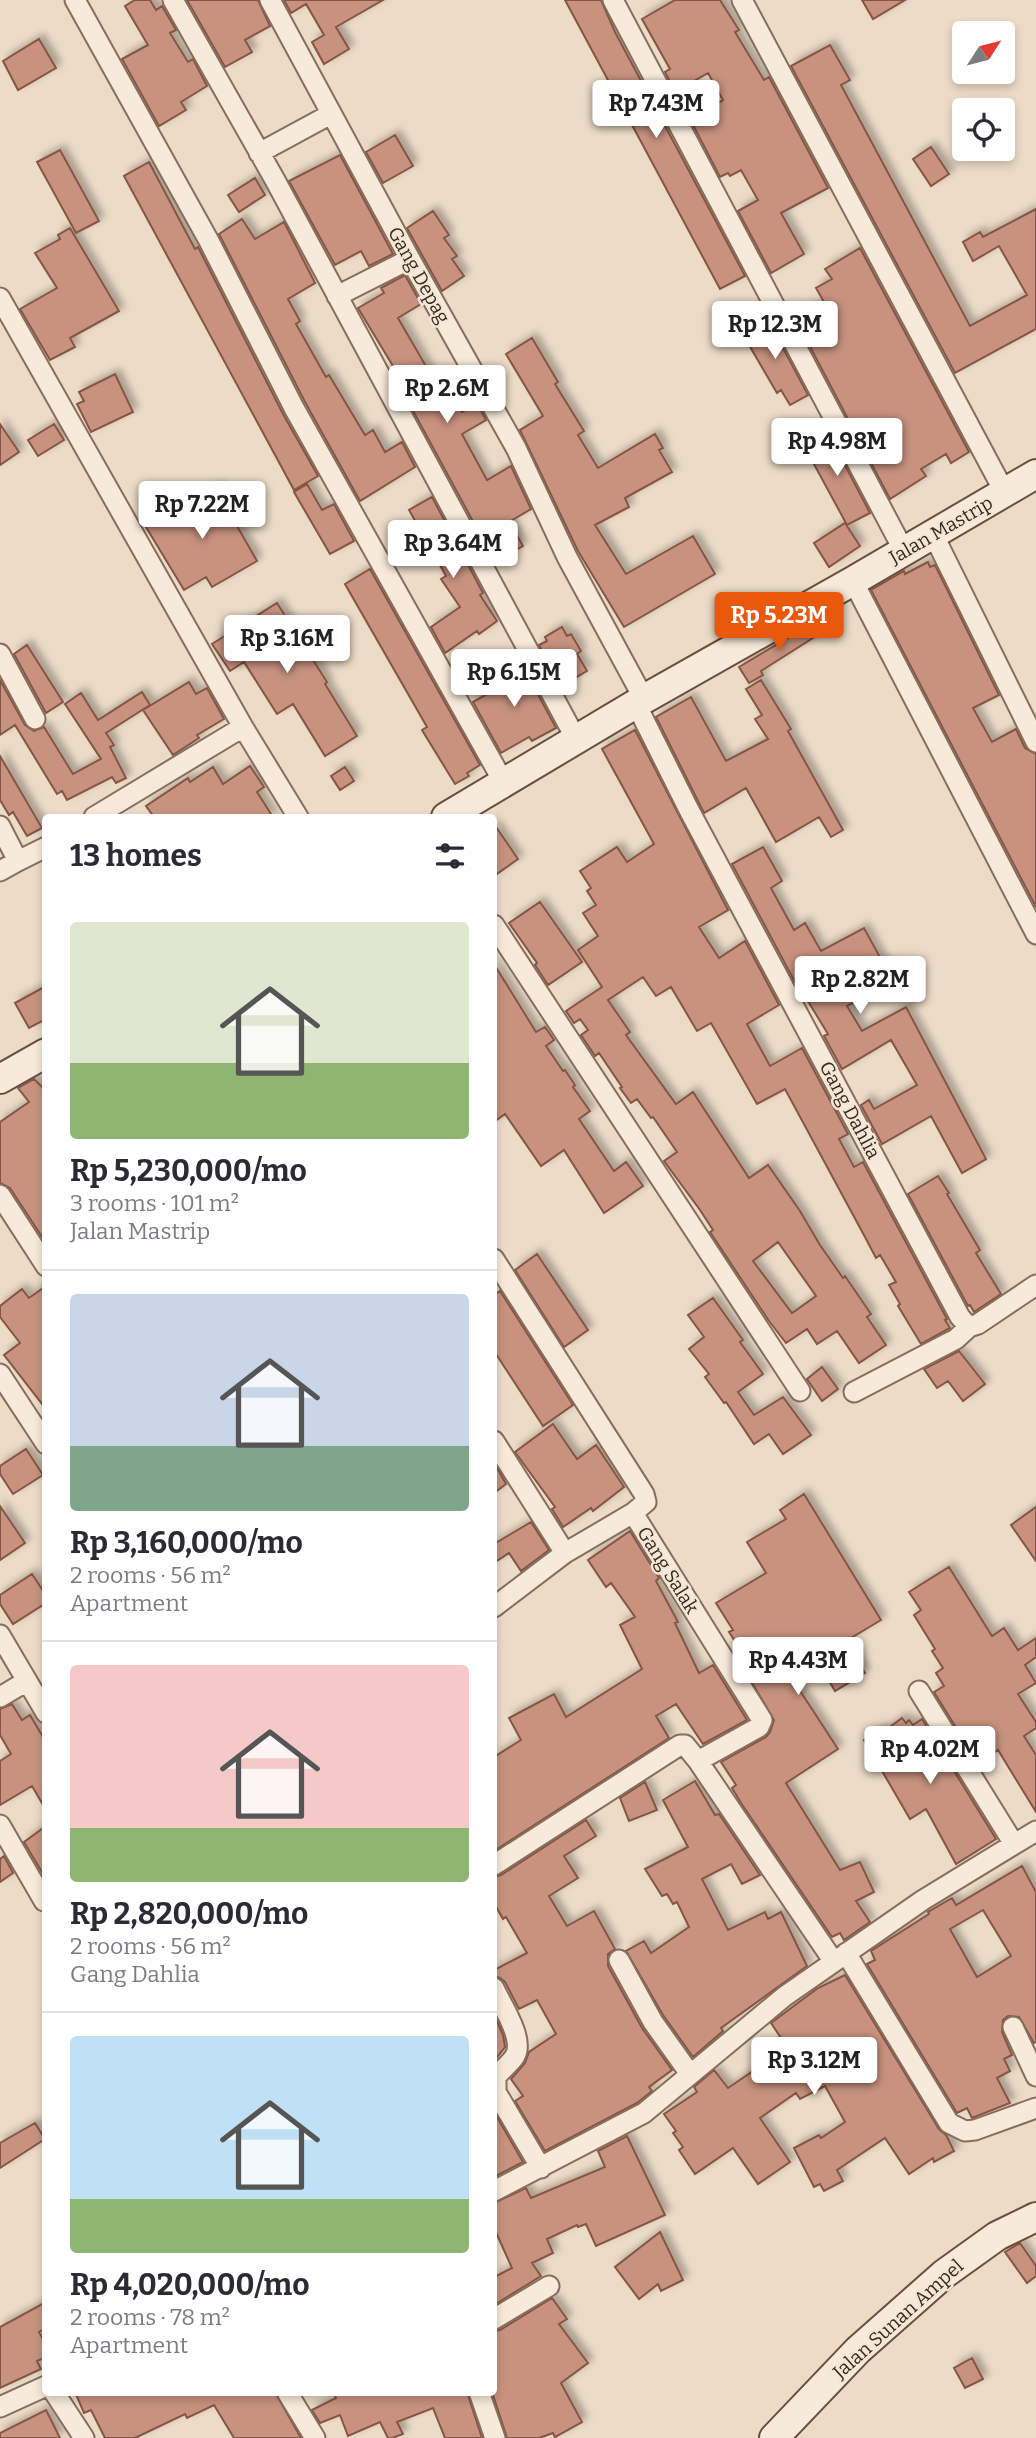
<!DOCTYPE html>
<html lang="en">
<head>
<meta charset="utf-8">
<style>
	:root { --surface:#fff; --page:#f7f7f7; --text:#2b2b33; --muted:#7c7c81; --line:#e1e1e2; --accent:#ea580c }
	body { margin:0; font-family:Bitter,serif; background:var(--page); color:var(--text); height:100vh; display:flex; flex-direction:column; font-size:26px; white-space:nowrap }
	* { box-sizing:border-box; margin:0 }
	p { font-size:23px; color:var(--muted) }
	.icon { flex:none; width:38px; height:38px; fill:none; stroke:currentColor; stroke-width:2; stroke-linecap:round; stroke-linejoin:round }
	.map { position:relative; flex:1; overflow:hidden }
	.drawer { position:absolute; left:42px; top:814px; width:455px; height:1582px; display:flex; flex-direction:column; background:var(--surface); border-radius:7px; box-shadow:0 4px 10px #0003 }
	.drawer>* { flex:none }
	.needle { width:46px; rotate:54deg }
	.buttons { position:absolute; left:952px; top:21px; display:grid; gap:14px }
	.buttons a { display:grid; place-items:center; width:63px; height:63px; border-radius:7px; background:var(--surface); box-shadow:0 4px 10px #0003; font-size:35px }
	.price { position:absolute; translate:-50% -60px; padding:0 16px; border-radius:7px; background:#fff; color:#222; font-size:23px; line-height:46px; filter:drop-shadow(0 2px 4px #0008) }
	.price::after { content:''; position:absolute; left:50%; top:42px; width:21px; height:16px; margin-left:-10px; background:inherit; clip-path:polygon(0 0,100% 0,50% 100%) }
	.price.current { background:var(--accent); color:#fff }
	ul { padding:0; list-style:none }
	li { display:grid; align-content:center; gap:14px; height:371px; padding:0 28px }
	li+li { border-top:2px solid var(--line) }
	li span { display:grid; place-items:center; height:217px; border-radius:7px; color:#555 }
	li>.icon { margin-inline-start:auto }
	span .icon { width:126px; height:126px; fill:#fffc; stroke-width:1 }
	li b { font-size:30px }
	h2 { display:flex; justify-content:space-between; align-items:center; height:84px; padding:0 28px; font-size:30px }
	.map>svg:first-child { display:block }
	.building { fill:#c8927f; stroke:#855444; stroke-width:2; fill-rule:evenodd; filter:url(#shadow) }
	.lines { fill:none; stroke-linecap:round; stroke-linejoin:round }
	.street-casing { stroke:#876d5d; stroke-width:23 }
	.secondary-casing { stroke:#694e40; stroke-width:32 }
	.street { stroke:#f7eada; stroke-width:19 }
	.secondary { stroke:#f7eada; stroke-width:28 }
	.labels { text-anchor:middle; dominant-baseline:central; stroke-width:5; stroke-linejoin:round; paint-order:stroke }
	.street-label { font-size:19px; fill:#382820; stroke:#f4e7d6 }
</style>
</head>
<body>
<div class="map">
<svg width="1036" height="2438" viewBox="0 0 1036 2438">
	<defs>
		<filter id="shadow"><feDropShadow dx="5" dy="-5" stdDeviation="3.5" flood-color="#0004"/></filter>
	</defs>
	<rect width="100%" height="100%" fill="#ecdbc7"/>
	<!-- building -->
	<path class="building" d="M135 0H150L156 10 162 6 176 30 170 33 188 62 193 59 207 86 181 102 186 110 159 126 122 59 148 45 125 6Z
		M187 0H258L270 26 245 40 252 52 225 67Z
		M284 0H383L336 27 349 49 324 64 312 42 324 35 306 4 291 13Z
		M565 0H601L615 32 745 276 720 289Z
		M675 0H720L739 30 735 32 764 80 769 77 828 188 781 213 804 254 771 273 738 211 758 200 741 170 730 176 728 173 720 177 690 119 723 100 708 73 675 92 665 72 670 69 642 19Z
		M862 0H905L873 19Z
		M39 39 56 68 18 90 3 61Z
		M830 45 850 80 841 85 970 326 1027 295 999 246 973 261 963 242 980 232 983 237 1036 209V329L955 373 791 66Z
		M395 135 413 166 383 183 366 152Z
		M931 147 949 174 931 186 913 159Z
		M60 150 99 221 76 233 37 162Z
		M340 155 393 254 369 266 361 251 335 265 289 181Z
		M149 162 195 249 198 247 283 414 318 476 294 490 124 176Z
		M255 178 265 195 239 212 228 195Z
		M433 211 449 235 444 238 457 256 452 259 464 276 442 291 407 228Z
		M242 219 255 239 284 222 315 283 288 299 300 321 296 324 326 377 329 375 365 435 373 430 385 452 402 442 415 467 360 501 305 402 219 234Z
		M70 228 119 311 70 338 75 347 50 360 20 309 57 288 35 253 60 239 58 235Z
		M860 248 969 452 951 463 946 454 921 469 926 476 890 499 795 318 824 302 816 288 832 279 825 269Z
		M405 275 421 304 398 318 452 411 459 407 462 412 477 403 486 420 462 434 487 480 511 466 531 509 509 522 523 546 495 562 398 383 402 381 358 308 384 293 381 288Z
		M767 318 808 395 790 405 781 390 777 393 742 333Z
		M532 338 558 382 555 384 584 431 578 435 598 468 655 434 663 448 659 450 672 472 625 498 629 507 595 525 626 574 693 536 715 574 624 627 578 551 520 430 543 416 506 354Z
		M115 374 133 412 91 432 77 404 84 401 79 392Z
		M0 424 19 452 0 465Z
		M54 424 64 440 38 456 28 440Z
		M827 431 870 513 847 525 803 444Z
		M307 484 322 510 334 504 354 541 330 554 294 492Z
		M218 487 231 510 229 512 257 561 212 587 206 577 184 590 146 527Z
		M432 497 483 593 480 595 497 621 479 634 477 631 445 653 431 627 460 607 441 579 446 576 409 510Z
		M845 523 860 546 829 567 814 543Z
		M928 562 930 567 935 565 999 695 973 708 992 742 1016 729 1025 748 1036 754V907L871 590 904 571 905 574Z
		M370 569 480 765 467 773 469 776 455 784 422 730 427 727 345 584Z
		M277 603 327 682 325 684 357 736 325 756 293 704 277 714 244 662 230 671 212 644Z
		M816 621 824 631 761 671 763 675 749 683 739 667Z
		M562 627 567 636 571 634 581 651 577 654 587 671 561 686 539 645 547 641 545 637Z
		M27 645 63 702 46 713 14 654Z
		M519 659 556 728 532 741 529 737 501 753 473 702 500 687 493 673Z
		M0 680 25 725 34 731 44 727 73 774 101 759 65 704 81 693 98 720 142 692 150 705 106 733 114 745 110 747 126 778 116 783 112 777 67 800 62 791 57 794 15 725 0 735Z
		M761 680 791 729 788 731 843 830 831 837 819 817 776 842 746 788 704 813 656 717 691 697 726 761 768 739 755 719 762 715 746 689Z
		M189 682 196 694 207 688 224 719 197 735 199 738 173 755 143 710Z
		M635 730 728 910 699 927 719 958 745 941 779 1005 747 1024 770 1066 802 1048 848 1134 839 1139 854 1167 863 1162 947 1319 945 1320 950 1328 921 1344 898 1306 900 1304 889 1285 896 1282 880 1255 876 1258 865 1237 785 1089 757 1104 711 1023 697 1031 671 987 656 996 643 977 608 1000 630 1032 626 1035 676 1104 693 1092 749 1178 768 1165 800 1211 820 1245 843 1278 845 1276 871 1314 867 1317 886 1345 859 1363 837 1331 817 1344 807 1329 786 1343 769 1321 710 1232 713 1230 700 1210 664 1161 677 1152 653 1117 651 1118 637 1099 631 1103 620 1088 622 1087 599 1053 595 1056 581 1035 588 1030 580 1019 574 1023 566 1011 602 987 578 950 598 936 583 913 596 905 587 891 591 888 580 871 617 847 627 862 654 844 602 749ZM778 1242 816 1296 792 1313 753 1261Z
		M0 756 42 828 27 836 13 812 9 815 0 800Z
		M250 766 264 787 257 792 273 817H154L146 806 188 778 190 782 213 767 223 784Z
		M345 767 354 781 340 790 331 776Z
		M494 824 518 859 494 876Z
		M763 847 782 881 771 888 794 930 805 923 821 951 864 928 893 981 847 1006 862 1031 906 1007 986 1159 962 1173 931 1116 882 1144 861 1105 869 1100 874 1109 917 1085 891 1040 842 1069 824 1036 828 1034 806 998 804 999 732 864Z
		M540 902 582 962 548 985 535 965 537 963 509 923Z
		M494 964 536 1032 545 1027 554 1040 546 1046 563 1071 565 1070 575 1085 573 1087 590 1111 579 1119 614 1171 626 1162 643 1186 604 1213 564 1150 541 1166 505 1114 494 1122Z
		M46 986V1019L29 1028 15 1003Z
		M34 1079 46 1091V1243L10 1188 0 1183V1122L29 1102 18 1088Z
		M938 1176 949 1193 947 1194 980 1250 976 1253 1001 1294 974 1312 970 1305 968 1306 908 1194Z
		M537 1254 588 1330 564 1347 515 1270Z
		M46 1286V1409L4 1355 20 1343 0 1317V1306L22 1289 29 1298Z
		M500 1291 573 1405 543 1426 494 1351V1295Z
		M713 1298 743 1340 740 1342 763 1374 738 1392 754 1415 783 1397 811 1435 783 1454 769 1434 754 1444 726 1402 724 1403 705 1377 709 1374 689 1349 704 1337 688 1315Z
		M959 1351 985 1384 963 1401 948 1381 937 1388 924 1369Z
		M822 1367 838 1389 822 1401 807 1379Z
		M553 1424 577 1459 596 1445 624 1487 593 1511 591 1508 563 1527 552 1509 555 1507 515 1452Z
		M26 1449 43 1475 13 1494 0 1474V1466Z
		M496 1466 506 1484 494 1493V1468Z
		M804 1494 881 1620 846 1641 865 1673 835 1691 807 1643 780 1660 838 1749 786 1783 840 1870 860 1862 874 1892 856 1901 870 1922 844 1940 840 1933 832 1937 741 1803 732 1788 736 1785 721 1762 766 1737 770 1732 774 1720 734 1652 740 1649 729 1632 733 1630 716 1603 766 1573 747 1542 786 1519 780 1510Z
		M0 1506 25 1543 0 1560Z
		M1036 1507V1561L1011 1525Z
		M531 1522 549 1550 521 1571 509 1553 494 1563V1544Z
		M630 1531 659 1578 656 1581 678 1622 675 1623 699 1673 713 1665 747 1720 703 1744 676 1704 656 1716 669 1738 494 1851V1757L521 1740 509 1718 554 1694 566 1717 642 1669 620 1625 635 1617 611 1583 606 1587 588 1560Z
		M949 1567 992 1636 1004 1628 1018 1650 1036 1638V1657L1025 1665 1036 1683 1018 1694 1036 1722V1728L1024 1736 1036 1755V1812L998 1750 978 1763 934 1692 944 1686 936 1673 943 1668 932 1651 935 1649 914 1615 921 1610 909 1592Z
		M32 1574 46 1595V1603L13 1624 0 1604V1595Z
		M12 1704 22 1720 30 1715 46 1742V1810L32 1786 0 1805V1761L11 1754 0 1735V1709Z
		M902 1718 906 1723 909 1720 913 1725 922 1719 996 1839 956 1864 926 1809 910 1819 864 1740 881 1729 883 1732Z
		M695 1781 715 1815 719 1814 760 1875 742 1884 731 1864 702 1879 728 1930 765 1912 768 1919 781 1912 807 1966 721 2028 723 2031 693 2057 663 2015 626 1951 644 1941 651 1953 689 1927 677 1902 673 1904 667 1894 662 1896 645 1869 688 1847 663 1800Z
		M645 1782 657 1810 629 1821 620 1798Z
		M586 1820 596 1836 564 1856 578 1878 549 1896 567 1926 594 1911 615 1949 608 1954V1966L642 2028 672 2070 649 2087 652 2091 637 2103 545 2151 515 2101 523 2096 511 2079 525 2063 529 2052 556 2034 537 2000 519 2009 505 1982 500 1978 494 1976V1970L527 1953 506 1917 503 1919 494 1903V1877L501 1875Z
		M46 1826V1879L24 1842Z
		M4 1856 13 1873 0 1882V1859Z
		M1022 1866 1036 1892V2042L1034 2043 1019 2017 1008 2016 1003 2020 1002 2032 1012 2055 1004 2059 1010 2071 997 2078 1010 2103 972 2118 967 2108 957 2113 867 1964 875 1960 871 1951 929 1914 928 1912 952 1898 956 1905ZM983 1910 1011 1956 977 1977 950 1929Z
		M845 1975 939 2129 946 2135 954 2151 934 2162 933 2158 909 2174 885 2138 837 2170 843 2181 824 2191 820 2184 814 2187 794 2148 819 2135 821 2138 845 2122 825 2086 800 2099 796 2093 760 2118 790 2162 758 2184 733 2148 695 2174 679 2150 683 2147 673 2133 676 2131 664 2114 697 2092 694 2087 714 2070 728 2088 784 2050 782 2046 785 2044 771 2023 818 1988Z
		M494 2014 503 2035 505 2047 494 2061Z
		M494 2112 523 2162 494 2177Z
		M35 2123 45 2139 0 2168V2143Z
		M627 2136 665 2215 596 2246 586 2224 578 2227 577 2225 547 2239 553 2253 532 2263 541 2276 494 2305V2277L512 2268 494 2228V2203L526 2188 531 2198 605 2167 598 2151Z
		M660 2232 683 2280 661 2291 658 2284 639 2299 615 2267Z
		M1020 2243 1036 2266V2276L1027 2283 1005 2252Z
		M552 2298 567 2319 559 2324 588 2363 561 2383 582 2422 555 2437 553 2433 539 2438H507L492 2392 494 2331 500 2330Z
		M46 2302V2328L39 2332 46 2345V2357L37 2361 41 2369 0 2388V2327Z
		M972 2358 983 2379 965 2388 954 2368Z
		M75 2392H275L301 2438H234L214 2405 187 2418 185 2414 135 2438H105L91 2410 84 2413Z
		M333 2392H467L482 2438H445L433 2408 397 2422 403 2434 392 2438H388L380 2422 348 2436 340 2415 320 2423 312 2410 336 2398Z
		M46 2410 60 2438H0V2433Z"/>
	<g class="lines">
		<defs>
			<path id="street" d="M75 0 209 241 294 408 504 783
				M173 0 275 180 576 739
				M270 0 410 259 516 448 567 557 644 699
				M613 0 904 551
				M742 0 1005 493
				M259 153 331 114
				M337 296 410 259
				M0 298 243 727 298 817
				M933 534 1036 742
				M853 581 1036 934
				M0 654 35 719
				M636 704 689 810 960 1317 969 1327
				M94 817 243 727
				M0 826 18 861 46 847
				M0 871 18 861
				M494 925 800 1391
				M0 1195 46 1266
				M494 1259 644 1494 646 1502 633 1513 565 1553 494 1607
				M0 1374 46 1444
				M854 1392 956 1339 969 1327 978 1324 1036 1285
				M494 1441 565 1553
				M633 1513 762 1720 759 1727 698 1761 834 1962
				M0 1635 46 1713
				M919 1691 1014 1844
				M0 1697 27 1681
				M0 1825 44 1901
				M494 1865 680 1745H685L698 1761
				M846 1953 949 2123 965 2131 975 2130 1036 2108
				M619 1960 653 2022 690 2074
				M494 1988C501 2004 525 2039 515 2056 510 2064 501 2070 496 2077V2092L541 2168
				M1013 2027 1036 2076
				M494 2191 644 2113 785 1996 923 1900 1036 1831
				M494 2319 549 2286
				M54 2392 84 2438
				M287 2392 315 2438
				M479 2392 495 2438
				M0 2407 46 2386"/>
			<path id="secondary" d="M446 817 644 699 853 581 1036 474
				M0 1079 46 1053
				M774 2438 858 2350 944 2274 997 2236 1036 2217"/>
		</defs>
		<!-- street casing -->
		<use href="#street" class="street-casing"/>
		<!-- secondary casing -->
		<use href="#secondary" class="secondary-casing"/>
		<!-- street -->
		<use href="#street" class="street"/>
		<!-- secondary -->
		<use href="#secondary" class="secondary"/>
	</g>
	<g class="labels">
		<!-- street labels -->
		<g class="street-label">
			<text transform="translate(419 275) rotate(61)">Gang Depag</text>
			<text transform="translate(941 530) rotate(-30)">Jalan Mastrip</text>
			<text transform="translate(850 1110) rotate(62)">Gang Dahlia</text>
			<text transform="translate(668 1570) rotate(58)">Gang Salak</text>
			<text transform="translate(898 2319) rotate(-42)">Jalan Sunan Ampel</text>
		</g>
	</g>
</svg>
<div class="buttons">
<a><svg class="needle" viewBox="-14 -14 28 28"><path d="M0-13l5 13h-10z" fill="#e53935"/><path d="M0 13l5-13h-10z" fill="#7c7c81"/></svg></a>
<a><svg class="icon" aria-label="locate" viewBox="0 0 24 24"><circle cx="12" cy="12" r="6"/><path d="M12 2v4M12 18v4M2 12h4M18 12h4"/></svg></a>
</div>
<b class="price" style="left:656px;top:140px">Rp 7.43M</b>
<b class="price" style="left:775px;top:361px">Rp 12.3M</b>
<b class="price" style="left:447px;top:425px">Rp 2.6M</b>
<b class="price" style="left:837px;top:478px">Rp 4.98M</b>
<b class="price" style="left:202px;top:541px">Rp 7.22M</b>
<b class="price" style="left:453px;top:580px">Rp 3.64M</b>
<b class="price current" style="left:779px;top:652px">Rp 5.23M</b>
<b class="price" style="left:287px;top:675px">Rp 3.16M</b>
<b class="price" style="left:514px;top:709px">Rp 6.15M</b>
<b class="price" style="left:860px;top:1016px">Rp 2.82M</b>
<b class="price" style="left:798px;top:1697px">Rp 4.43M</b>
<b class="price" style="left:930px;top:1786px">Rp 4.02M</b>
<b class="price" style="left:814px;top:2097px">Rp 3.12M</b>
<section class="drawer">
<h2>13 homes<svg class="icon" aria-label="filters" viewBox="0 0 24 24"><path d="M4 7h16M4 17h16"/><circle cx="9" cy="7" r="2"/><circle cx="15" cy="17" r="2"/></svg></h2>
<ul>
<li><span style="background:linear-gradient(#dfe7d0 65%,#8fb573 0)"><svg class="icon" aria-label="home" viewBox="0 0 24 24"><path d="M3 11l9-7 9 7M6 9v11h12V9"/></svg></span><div><b>Rp 5,230,000/mo</b><p>3 rooms · 101 m²</p><p>Jalan Mastrip</p></div></li>
<li><span style="background:linear-gradient(#c9d6e8 70%,#7fa58c 0)"><svg class="icon" aria-label="home" viewBox="0 0 24 24"><path d="M3 11l9-7 9 7M6 9v11h12V9"/></svg></span><div><b>Rp 3,160,000/mo</b><p>2 rooms · 56 m²</p><p>Apartment</p></div></li>
<li><span style="background:linear-gradient(#f6c9c9 75%,#8fb573 0)"><svg class="icon" aria-label="home" viewBox="0 0 24 24"><path d="M3 11l9-7 9 7M6 9v11h12V9"/></svg></span><div><b>Rp 2,820,000/mo</b><p>2 rooms · 56 m²</p><p>Gang Dahlia</p></div></li>
<li><span style="background:linear-gradient(#bfe0f5 75%,#8fb573 0)"><svg class="icon" aria-label="home" viewBox="0 0 24 24"><path d="M3 11l9-7 9 7M6 9v11h12V9"/></svg></span><div><b>Rp 4,020,000/mo</b><p>2 rooms · 78 m²</p><p>Apartment</p></div></li>
</ul>
</section>
</div>
</body>
</html>
